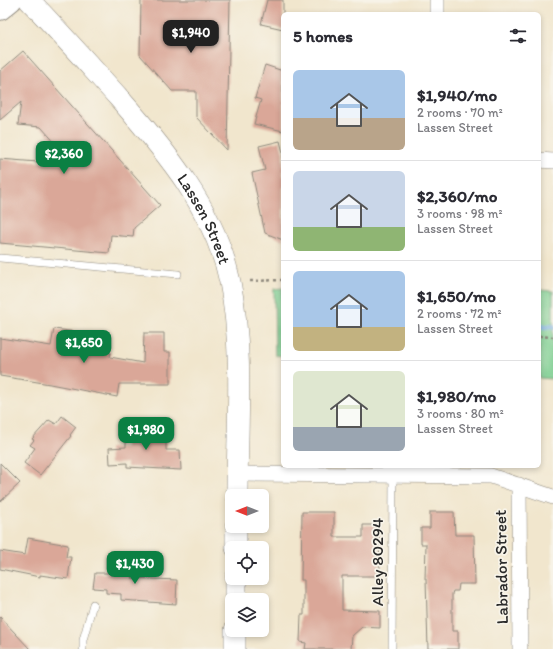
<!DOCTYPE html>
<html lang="en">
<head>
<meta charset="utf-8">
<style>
	:root { --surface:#fff; --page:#f2f2f3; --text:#2b2b33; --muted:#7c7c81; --line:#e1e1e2; --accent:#0b8043 }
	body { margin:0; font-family:Itim,sans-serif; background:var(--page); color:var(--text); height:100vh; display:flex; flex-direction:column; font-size:15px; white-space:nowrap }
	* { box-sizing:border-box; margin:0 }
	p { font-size:13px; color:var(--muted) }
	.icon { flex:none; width:22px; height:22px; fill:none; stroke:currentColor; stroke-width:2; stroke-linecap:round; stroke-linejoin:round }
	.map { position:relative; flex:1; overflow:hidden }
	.panel { position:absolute; left:281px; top:12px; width:260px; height:456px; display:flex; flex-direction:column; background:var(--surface); border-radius:6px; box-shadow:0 2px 6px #0003 }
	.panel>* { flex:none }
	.needle { width:26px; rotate:270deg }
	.controls { position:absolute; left:225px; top:489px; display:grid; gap:8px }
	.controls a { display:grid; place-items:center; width:44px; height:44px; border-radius:6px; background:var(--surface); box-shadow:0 2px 6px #0003; font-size:20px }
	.price { position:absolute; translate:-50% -34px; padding:0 9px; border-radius:8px; background:var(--accent); color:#fff; font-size:13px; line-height:26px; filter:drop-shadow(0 1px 2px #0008) }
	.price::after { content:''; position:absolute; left:50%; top:24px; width:12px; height:9px; margin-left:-6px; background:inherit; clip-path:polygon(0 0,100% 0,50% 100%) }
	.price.on { background:#222; color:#fff }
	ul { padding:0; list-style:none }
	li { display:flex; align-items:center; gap:12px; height:100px; padding:0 12px }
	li+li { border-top:1px solid var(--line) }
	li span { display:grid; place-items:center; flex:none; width:112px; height:80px; border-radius:6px; color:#555 }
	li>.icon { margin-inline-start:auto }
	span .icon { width:48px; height:48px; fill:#fffc; stroke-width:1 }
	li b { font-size:17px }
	h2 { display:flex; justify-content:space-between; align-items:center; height:48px; padding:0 12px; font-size:17px }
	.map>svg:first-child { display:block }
	.green { fill:#7ccf91; stroke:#547d5e }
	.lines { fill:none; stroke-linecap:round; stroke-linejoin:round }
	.stream { stroke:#72abe2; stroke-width:5.5 }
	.building { fill:#daa798 }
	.lane-casing { stroke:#8e887c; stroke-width:8 }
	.street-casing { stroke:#8e887c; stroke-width:16 }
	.secondary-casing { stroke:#8e887c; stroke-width:22 }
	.primary-casing { stroke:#8e887c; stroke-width:24 }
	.path { stroke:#8e887c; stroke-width:2.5; stroke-dasharray:3 3; stroke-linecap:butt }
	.lane { stroke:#fff; stroke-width:7 }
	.street { stroke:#fff; stroke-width:15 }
	.secondary { stroke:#fff; stroke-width:21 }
	.primary { stroke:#fff; stroke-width:22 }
	.labels { text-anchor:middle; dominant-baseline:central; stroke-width:3.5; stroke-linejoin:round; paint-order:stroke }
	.street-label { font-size:17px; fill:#2b2b2b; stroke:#f7f3e8 }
</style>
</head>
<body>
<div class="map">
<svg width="553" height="649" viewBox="0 0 553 649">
	<rect width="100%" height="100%" fill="#f7f3e8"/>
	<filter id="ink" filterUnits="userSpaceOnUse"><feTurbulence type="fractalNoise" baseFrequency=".025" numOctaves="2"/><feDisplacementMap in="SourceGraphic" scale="8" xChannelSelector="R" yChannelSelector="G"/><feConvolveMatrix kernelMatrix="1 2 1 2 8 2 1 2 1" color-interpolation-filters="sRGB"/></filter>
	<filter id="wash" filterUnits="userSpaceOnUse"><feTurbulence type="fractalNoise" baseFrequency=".012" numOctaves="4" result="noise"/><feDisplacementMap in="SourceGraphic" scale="16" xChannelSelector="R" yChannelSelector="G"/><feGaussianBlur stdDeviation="0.9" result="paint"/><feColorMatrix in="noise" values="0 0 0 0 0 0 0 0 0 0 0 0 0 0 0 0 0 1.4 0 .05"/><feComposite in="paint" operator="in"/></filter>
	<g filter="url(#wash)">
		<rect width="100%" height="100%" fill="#f1e6cd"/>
		<!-- green -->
		<path class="green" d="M283 288V356L275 355 274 289Z
			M539 290 553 291V379L539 378Z"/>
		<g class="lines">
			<!-- stream -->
			<path class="stream" d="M539 326 553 327"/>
		</g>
		<g id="blocks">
			<!-- building -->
			<path class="building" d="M141 0H230L227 150 196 117V91H172L140 55Z
				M267 0H283V29L261 24Z
				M23 51 160 205 134 228 133 237 111 235 109 253 0 243V159L75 165 41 127 18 125 21 102 0 120V71Z
				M265 65 283 71V131L254 124 261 100 255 98Z
				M280 141 283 153V240L265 233 252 173 265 170 259 146Z
				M54 329 77 332 74 347 111 353 110 357 143 363 144 333H164V352H170V384H119L117 397 50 384 0 376V338L51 346Z
				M62 416 76 427 70 435 71 436 40 475 24 463 35 448 30 445 34 440 32 439 49 420 56 424Z
				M126 430H166V450H180L181 470 127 467V463L110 464 109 448 126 447Z
				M0 463 20 483 0 502Z
				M302 512H334V537H363V525H379L380 576H342V610L380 611V628L362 627 352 636 351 649H305L306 643 300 642 301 615H304V580H301Z
				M430 512H454L455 535H474L475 584H459L458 591H453L452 594V631H458V649H428L426 579H425L426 544H421V528H430Z
				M28 538 68 545 66 557H71L68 579 40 575V577L0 569V551L25 555Z
				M109 559 126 560 125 575H133L132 578 177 580 176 604 121 600V594L106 593V589L93 588 95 573H108Z
				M0 617 30 649H0Z"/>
		</g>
	</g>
	<g filter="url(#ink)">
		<use href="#blocks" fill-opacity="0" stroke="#8e887c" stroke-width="1"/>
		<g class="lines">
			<defs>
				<path id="lane" d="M0 258 178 274
					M83 649V640L93 604
					M392 649 393 475"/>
				<path id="street" d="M437 0V14
					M539 160 553 161
					M237 474 491 476 553 497
					M519 485 520 649"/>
				<g id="secondary">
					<path id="s1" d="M29 0C60 32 89 65 119 98 166 152 215 209 230 282 244 351 237 426 237 496"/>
					<path d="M236 548V526"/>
					<path d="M236 600V578"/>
					<path d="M235 649V630"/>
				</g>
				<path id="primary" d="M0 9 11 0"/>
			</defs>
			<!-- lane casing -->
			<use href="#lane" class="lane-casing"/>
			<!-- street casing -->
			<use href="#street" class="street-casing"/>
			<!-- secondary casing -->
			<use href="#secondary" class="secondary-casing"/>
			<!-- primary casing -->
			<use href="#primary" class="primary-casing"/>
			<!-- path -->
			<path class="path" d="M250 281 283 280
				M539 336 553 337"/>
			<!-- lane -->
			<use href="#lane" class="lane"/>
			<!-- street -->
			<use href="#street" class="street"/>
			<!-- secondary -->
			<use href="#secondary" class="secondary"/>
			<!-- primary -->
			<use href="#primary" class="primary"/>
		</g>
	</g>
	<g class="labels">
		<!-- street labels -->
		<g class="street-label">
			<text stroke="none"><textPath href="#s1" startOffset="282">Lassen Street</textPath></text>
			<text transform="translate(377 562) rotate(-90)">Alley 80294</text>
			<text transform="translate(501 567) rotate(-91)">Labrador Street</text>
		</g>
	</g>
</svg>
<div class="controls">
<a><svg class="needle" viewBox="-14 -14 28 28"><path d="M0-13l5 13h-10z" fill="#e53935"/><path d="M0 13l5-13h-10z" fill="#7c7c81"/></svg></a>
<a><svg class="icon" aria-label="locate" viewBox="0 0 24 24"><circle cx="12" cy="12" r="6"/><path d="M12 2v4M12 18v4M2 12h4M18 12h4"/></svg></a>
<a><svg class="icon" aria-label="layers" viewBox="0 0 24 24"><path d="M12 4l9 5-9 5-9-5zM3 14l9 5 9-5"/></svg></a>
</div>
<b class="price on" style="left:191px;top:54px">$1,940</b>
<b class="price" style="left:64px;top:175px">$2,360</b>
<b class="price" style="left:84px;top:364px">$1,650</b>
<b class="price" style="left:146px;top:451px">$1,980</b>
<b class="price" style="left:135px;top:585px">$1,430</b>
<section class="panel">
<h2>5 homes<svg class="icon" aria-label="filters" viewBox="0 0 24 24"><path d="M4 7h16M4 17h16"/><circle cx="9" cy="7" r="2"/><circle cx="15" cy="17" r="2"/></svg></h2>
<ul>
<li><span style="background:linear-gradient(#a9c7e8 60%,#b9a48a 0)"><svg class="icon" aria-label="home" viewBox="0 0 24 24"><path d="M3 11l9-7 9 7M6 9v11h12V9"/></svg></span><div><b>$1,940/mo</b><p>2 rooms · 70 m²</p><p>Lassen Street</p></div></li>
<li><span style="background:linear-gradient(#c9d6e8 70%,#8fb573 0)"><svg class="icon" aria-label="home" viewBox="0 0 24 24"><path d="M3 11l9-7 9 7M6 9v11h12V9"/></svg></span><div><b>$2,360/mo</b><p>3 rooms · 98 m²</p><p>Lassen Street</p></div></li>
<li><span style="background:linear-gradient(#a9c7e8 70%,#c2b280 0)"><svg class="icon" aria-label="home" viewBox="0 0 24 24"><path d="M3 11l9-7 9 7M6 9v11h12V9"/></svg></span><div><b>$1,650/mo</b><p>2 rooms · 72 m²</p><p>Lassen Street</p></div></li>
<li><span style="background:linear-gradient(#dfe7d0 70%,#9aa5b1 0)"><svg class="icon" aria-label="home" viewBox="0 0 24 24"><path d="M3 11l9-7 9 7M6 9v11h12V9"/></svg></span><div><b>$1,980/mo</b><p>3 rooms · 80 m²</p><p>Lassen Street</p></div></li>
</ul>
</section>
</div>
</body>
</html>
